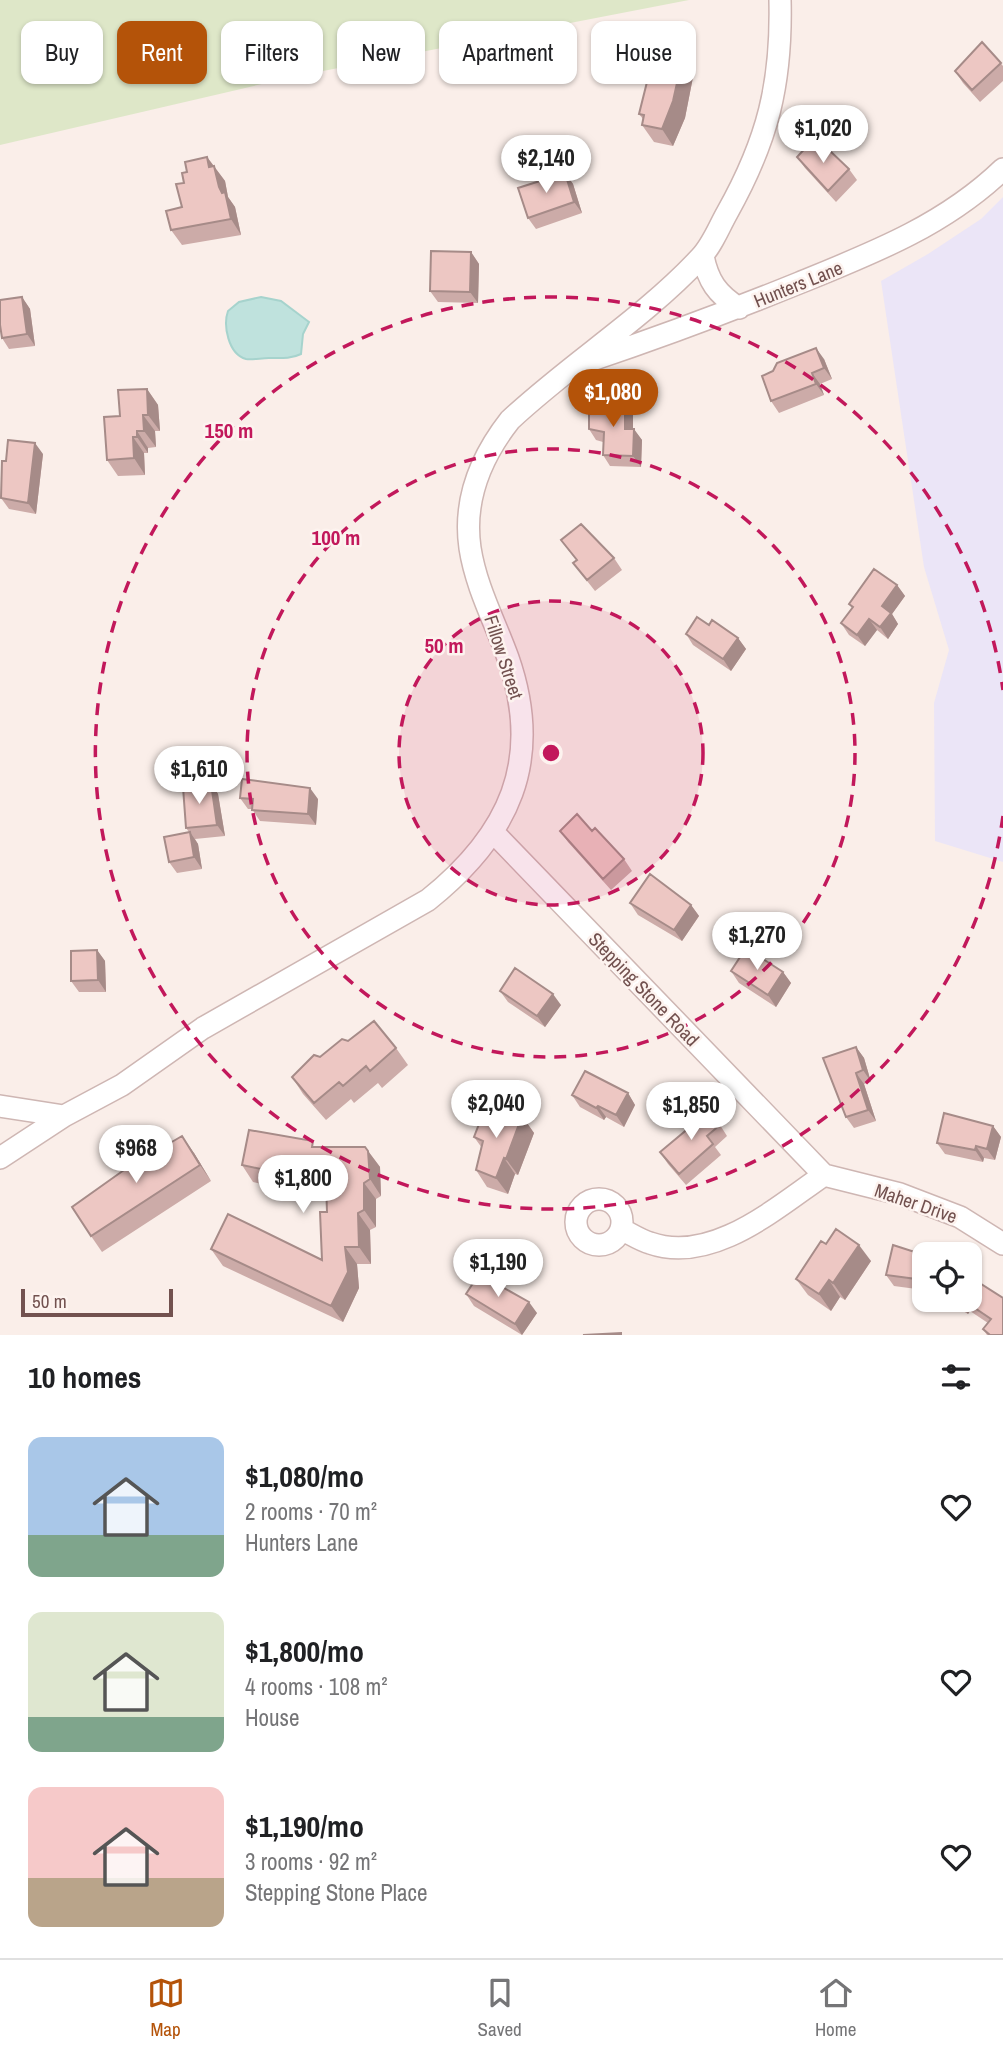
<!DOCTYPE html>
<html lang="en">
<head>
<meta charset="utf-8">
<style>
	:root { --surface:#fff; --page:#f6f6f6; --text:#202124; --muted:#757577; --line:#e0e0e0; --accent:#b45309 }
	body { margin:0; font-family:"Archivo Narrow",sans-serif; background:var(--page); color:var(--text); height:100vh; display:flex; flex-direction:column; font-size:26px; white-space:nowrap }
	* { box-sizing:border-box; margin:0 }
	p { font-size:23px; color:var(--muted) }
	.icon { flex:none; width:38px; height:38px; fill:none; stroke:currentColor; stroke-width:2; stroke-linecap:round; stroke-linejoin:round }
	.map { position:relative; height:1335px; overflow:hidden }
	.drawer { display:flex; flex-direction:column; background:var(--surface); flex:1 }
	.drawer>* { flex:none }
	.hud { position:absolute; left:21px; top:21px; width:962px; height:63px; display:flex; gap:14px }
	.fabs { position:absolute; left:912px; top:1242px; display:grid; gap:14px }
	.fabs a { display:grid; place-items:center; width:70px; height:70px; border-radius:14px; background:var(--surface); box-shadow:0 2px 5px #0004; font-size:35px }
	.scale { position:absolute; left:21px; bottom:18px; width:152px; box-sizing:border-box; padding-left:7px; border:4px solid #72514f; border-top:0; font-size:19px; line-height:24px; white-space:nowrap; color:#72514f; -webkit-text-stroke:5px #fdf3ef; paint-order:stroke }
	.price { position:absolute; translate:-50% -60px; padding:0 16px; border-radius:24px; background:#fff; color:#222; font-size:23px; line-height:46px; filter:drop-shadow(0 2px 4px #0008) }
	.price::after { content:''; position:absolute; left:50%; top:42px; width:21px; height:16px; margin-left:-10px; background:inherit; clip-path:polygon(0 0,100% 0,50% 100%) }
	.price.current { background:var(--accent); color:#fff }
	ul { padding:0; list-style:none }
	li { display:flex; align-items:center; gap:21px; height:175px; padding:0 28px }
	li span { display:grid; place-items:center; flex:none; width:196px; height:140px; border-radius:14px; color:#555 }
	li>.icon { margin-inline-start:auto }
	span .icon { width:84px; height:84px; fill:#fffc; stroke-width:1 }
	li b { font-size:30px }
	h2 { display:flex; justify-content:space-between; align-items:center; height:84px; padding:0 28px; font-size:30px }
	.pill { padding:0 24px; border-radius:14px; background:var(--surface); box-shadow:0 2px 5px #0004; font-size:24px; line-height:63px }
	.pill.current { background:var(--accent); color:#fff }
	.tabs { display:flex; justify-content:space-around; align-items:center; height:98px; border-top:2px solid var(--line); background:var(--surface); font-size:19px; color:var(--muted) }
	.tabs a { display:grid; justify-items:center; gap:4px }
	.tabs .current { color:var(--accent) }
	.map>svg:first-child { display:block }
	.education { fill:#ebe5f7 }
	.green { fill:#dee7c8 }
	.water { fill:#bfe2dd; stroke:#a6d3cd; stroke-width:2 }
	.lines { fill:none; stroke-linecap:round; stroke-linejoin:round }
	.minor-casing { stroke:#ceb6b3; stroke-width:24 }
	.minor { stroke:#fff; stroke-width:21 }
	.wall { fill:#ccaba8 }
	.shaded-wall { fill:#a68b88 }
	.building { fill:#edc7c3; stroke:#a68b88; stroke-width:2 }
	.ring { fill:none; stroke:#c2185b; stroke-width:3.5; stroke-dasharray:12 9 }
	.labels { text-anchor:middle; dominant-baseline:central; stroke-width:5; stroke-linejoin:round; paint-order:stroke }
	.street-label { font-size:19px; fill:#72514f; stroke:#fdf3ef }
	.centre { fill:#c2185b; stroke:#fdf3ef; stroke-width:3.5 }
	.ring-label { font-size:21px; text-anchor:middle; font-weight:bold; fill:#c2185b; stroke:#fdf3ef; stroke-width:5; stroke-linejoin:round; paint-order:stroke }
</style>
</head>
<body>
<div class="map">
<svg width="1003" height="1335" viewBox="0 0 1003 1335">
	<rect width="100%" height="100%" fill="#faeee9"/>
	<!-- education -->
	<path class="education" d="M1003 197V862L935 841 934 703 949 650 924 567 881 281 928 254 981 219Z"/>
	<!-- green -->
	<path class="green" d="M0 0H689L292 77 0 145Z"/>
	<!-- water -->
	<path class="water" d="M261 297 281 301 309 322 303 334 301 354C291 359 280 358 269 358 261 358 253 360 246 359 228 354 223 325 228 311L239 302Z"/>
	<g class="lines">
		<defs>
			<path id="minor" d="M703 256C708 281 717 294 739 308
				M589 361C660 337 730 311 799 283 873 253 945 225 1003 169
				M494 833 824 1175
				M0 1106 64 1116
				M0 1158 64 1116 122 1085 203 1028 428 900C509 835 544 761 508 658 495 622 476 587 470 548 463 500 481 457 510 420 571 363 643 319 700 258 712 246 719 227 727 213 768 140 782 83 780 0
				M824 1175 900 1194 960 1217 1003 1244
				M576 1222a23 23 0 1 1 46 0a23 23 0 1 1-46 0Z
				M621 1229C631 1234 640 1240 650 1243 712 1265 777 1207 824 1175"/>
		</defs>
		<!-- minor casing -->
		<use href="#minor" class="minor-casing"/>
		<!-- minor -->
		<use href="#minor" class="minor"/>
	</g>
	<!-- wall -->
	<path class="wall" d="M982 42 1003 66V81L980 102 963 83 955 71Z
		M694 72 685 118 673 146 654 142 642 125 643 119 639 114Z
		M824 152 849 169 857 180 836 202 805 168 797 157Z
		M207 157 225 181 228 197 235 207 241 235 182 245 171 230 182 207 184 183 187 172Z
		M565 173 573 184 582 213 536 229 528 218Z
		M471 252 479 264 478 303 438 302 430 291Z
		M22 297 30 309 35 346 9 349 2 338Z
		M824 359 832 379 820 384 824 395 779 413 771 401Z
		M147 389 158 405 160 431H155L156 447 148 448V453H144L145 475 118 476 107 460 120 416Z
		M625 403 633 415V429L642 440 641 467 610 466 603 455V442L596 440 589 429 597 414 603 407Z
		M43 454 36 514 9 509 1 498Z
		M561 540 614 558 622 570 595 591 573 563 576 560Z
		M897 585 905 596 892 614 898 624 888 639 877 630 865 646 849 635 841 623 852 608 849 604Z
		M709 625 738 638 746 649 731 671 693 645 686 634Z
		M211 783 218 794 225 836 195 839 198 844 202 869 177 873 169 862 189 832 186 828Z
		M240 798 318 799 316 825 260 821 252 809H248Z
		M560 831H592L624 859 632 871 611 890 568 842Z
		M630 903 691 905 699 916 682 941 638 915Z
		M97 950 105 961 106 992H79L71 981Z
		M731 971 783 972 791 983 776 1007 739 983Z
		M500 991 561 1005 545 1027 508 1002Z
		M348 1041 396 1048 408 1065 382 1088 378 1083 354 1103 351 1099 326 1120 303 1094 292 1077 320 1057Z
		M856 1047 864 1058 871 1082 864 1084 876 1121 854 1128 846 1117Z
		M628 1093 635 1105 624 1127 606 1117 604 1120 580 1107 572 1095Z
		M522 1116 534 1133 518 1175 515 1174 508 1194 487 1187 476 1170 482 1148 474 1137 491 1122Z
		M720 1125 727 1136 715 1147 721 1155 686 1185 668 1164 660 1152 690 1127Z
		M993 1126 1001 1137 995 1160 984 1158 983 1162 945 1154 937 1143Z
		M317 1147 368 1151 380 1167 381 1196 376 1199V1227L370 1230 371 1264H357L359 1288 343 1322 223 1266 211 1249 322 1260 327 1212 326 1198 253 1182 242 1165Z
		M194 1153 211 1181 102 1252 91 1236Z
		M826 1244 871 1261 845 1300 840 1297 831 1311 808 1295 796 1279Z
		M924 1255V1290L894 1286 886 1275Z
		M976 1277 981 1284 1003 1335H987L983 1329 988 1323 970 1311 968 1314 953 1305 950 1300H970Z
		M466 1294 537 1313 522 1335 474 1306Z"/>
	<!-- shaded-wall -->
	<path class="shaded-wall" d="M683 56 694 72 685 118 673 146 662 129Z
		M207 157 225 181 228 197 235 207 241 235 231 219 222 193 209 167Z
		M565 173 573 184 582 213 574 202Z
		M471 252 479 264 478 303 470 292Z
		M22 297 30 309 35 346 27 334Z
		M816 348 824 359 832 379 824 368Z
		M812 373 820 384 824 395 816 384Z
		M147 389 158 405 160 431 148 415Z
		M625 403 633 415V440L625 429Z
		M143 415 155 431 156 447 144 431Z
		M634 429 642 440 641 467 633 456Z
		M137 431 148 448V453L137 437Z
		M133 437 144 453 145 475 134 458Z
		M35 443 43 454 36 514 28 503Z
		M897 585 905 596 892 614 898 624 888 639 880 627 882 606Z
		M869 619 877 630 865 646 857 635Z
		M738 638 746 649 731 671 723 659Z
		M211 783 218 794 225 836 217 825Z
		M310 788 318 799 316 825 308 814Z
		M190 832 198 844 202 869 194 857Z
		M691 905 699 916 682 941 674 930Z
		M97 950 105 961 106 992 98 980Z
		M783 972 791 983 776 1007 768 995Z
		M553 994 561 1005 545 1027 537 1016Z
		M856 1047 864 1058 871 1082 863 1070Z
		M856 1073 864 1084 876 1121 868 1110Z
		M628 1093 635 1105 624 1127 616 1115Z
		M598 1106 606 1117 604 1120 596 1108Z
		M522 1116 534 1133 518 1175 506 1159Z
		M993 1126 1001 1137 995 1160 987 1149Z
		M182 1136 194 1153 211 1181 200 1165Z
		M976 1146 984 1158 983 1162 975 1150Z
		M368 1151 380 1167 381 1196 370 1179Z
		M504 1158 515 1174 508 1194 496 1178Z
		M364 1183 376 1199V1227L364 1210Z
		M358 1213 370 1230 371 1264 359 1247Z
		M859 1245 871 1261 845 1300 833 1283Z
		M345 1247 357 1264 359 1288 343 1322 331 1306Z
		M829 1280 840 1297 831 1311 819 1294Z
		M963 1300 970 1311 968 1314 960 1303Z
		M529 1302 537 1313 522 1335 515 1324Z"/>
	<!-- building -->
	<path class="building" d="M982 42 1001 63 972 90 955 71Z
		M655 50 683 56 673 101 662 129 642 125 644 115 639 114Z
		M812 141 824 152 827 148 849 169 828 191 797 157Z
		M207 157 209 167 214 166 219 187 222 193 225 192 231 219 171 230 166 211 182 207 176 184 184 183 182 173 187 172 185 162Z
		M565 173 574 202 528 218 518 188Z
		M431 251 471 252 470 292 430 291Z
		M22 297 27 334 2 338 0 325V300Z
		M816 348 824 368 812 373 816 384 771 401 762 376 773 371 777 363Z
		M147 389 148 415H143L144 431H137V437H133L134 458 107 460 104 417 120 416 118 390Z
		M603 403H625V429H634L633 456 603 455 604 432 589 429V414H597V407H603Z
		M8 440 35 443 28 503 1 498 2 461H6Z
		M581 524 614 558 587 580 573 563 577 560 561 540Z
		M874 569 897 585 882 606 891 613 880 627 869 619 857 635 841 623 853 607 849 604Z
		M697 617 709 625 712 620 738 638 723 659 686 634Z
		M242 779 310 788 308 814 252 810 253 799 240 798Z
		M211 783 217 825 186 828 183 787Z
		M577 814 592 831 595 828 624 859 603 879 560 831Z
		M190 832 194 857 169 862 164 837Z
		M650 874 691 905 674 930 630 903Z
		M746 948 783 972 768 995 731 971Z
		M97 950 98 980 71 981V951Z
		M515 968 553 994 537 1016 500 991Z
		M374 1021 396 1048 370 1071 366 1066 343 1086 339 1082 314 1103 292 1077 314 1055 320 1057 342 1039 348 1041Z
		M856 1047 863 1070 856 1073 868 1110 846 1117 823 1058Z
		M585 1071 628 1093 616 1115 598 1106 596 1108 572 1095Z
		M496 1107 522 1116 506 1159 504 1158 496 1178 476 1170 483 1141 474 1137 481 1119 491 1122Z
		M705 1108 720 1125 707 1136 713 1144 679 1174 660 1152 690 1127 687 1123Z
		M944 1113 993 1126 987 1149 976 1146 975 1150 937 1143Z
		M249 1130 313 1141 312 1147H365L368 1151 370 1179 364 1183V1210L358 1213 359 1247H345L348 1272 331 1306 211 1249 228 1214 322 1260 320 1212H327L326 1183 242 1165Z
		M182 1136 200 1165 91 1236 72 1207 124 1170Z
		M836 1229 859 1245 833 1283 829 1280 819 1294 796 1279 821 1241 826 1244Z
		M893 1245 924 1255V1280L886 1275Z
		M970 1273 976 1277 975 1280 1003 1298V1335H990L983 1329 991 1319 963 1300H970Z
		M479 1274 529 1302 515 1324 466 1294Z
		M621 1333V1335H583Z"/>
	<!-- distance rings -->
	<circle cx="551" cy="753" r="152" fill="#c2185b" fill-opacity=".12"/>
	<g class="ring">
		<circle cx="551" cy="753" r="152"/>
		<circle cx="551" cy="753" r="304"/>
		<path d="M1003 816A456 456 0 1 1 1003 690"/>
	</g>
	<g class="labels">
		<!-- street labels -->
		<g class="street-label">
			<text transform="translate(798 284) rotate(-22)">Hunters Lane</text>
			<text transform="translate(504 657) rotate(72)">Fillow Street</text>
			<text transform="translate(644 989) rotate(46)">Stepping Stone Road</text>
			<text transform="translate(916 1203) rotate(19)">Maher Drive</text>
		</g>
	</g>
	<circle cx="551" cy="753" r="10" class="centre"/>
	<g class="ring-label">
		<text x="229" y="438">150 m</text>
		<text x="336" y="545">100 m</text>
		<text x="444" y="653">50 m</text>
	</g>
</svg>
<div class="fabs">
<a><svg class="icon" aria-label="locate" viewBox="0 0 24 24"><circle cx="12" cy="12" r="6"/><path d="M12 2v4M12 18v4M2 12h4M18 12h4"/></svg></a>
</div>
<div class="scale">50 m</div>
<b class="price" style="left:823px;top:165px">$1,020</b>
<b class="price" style="left:546px;top:195px">$2,140</b>
<b class="price current" style="left:613px;top:429px">$1,080</b>
<b class="price" style="left:199px;top:806px">$1,610</b>
<b class="price" style="left:757px;top:972px">$1,270</b>
<b class="price" style="left:496px;top:1140px">$2,040</b>
<b class="price" style="left:691px;top:1142px">$1,850</b>
<b class="price" style="left:136px;top:1185px">$968</b>
<b class="price" style="left:303px;top:1215px">$1,800</b>
<b class="price" style="left:498px;top:1299px">$1,190</b>
<div class="hud">
<a class="pill">Buy</a>
<a class="pill current">Rent</a>
<a class="pill">Filters</a>
<a class="pill">New</a>
<a class="pill">Apartment</a>
<a class="pill">House</a>
</div>
</div>
<section class="drawer">
<h2>10 homes<svg class="icon" aria-label="filters" viewBox="0 0 24 24"><path d="M4 7h16M4 17h16"/><circle cx="9" cy="7" r="2"/><circle cx="15" cy="17" r="2"/></svg></h2>
<ul>
<li><span style="background:linear-gradient(#a9c7e8 70%,#7fa58c 0)"><svg class="icon" aria-label="home" viewBox="0 0 24 24"><path d="M3 11l9-7 9 7M6 9v11h12V9"/></svg></span><div><b>$1,080/mo</b><p>2 rooms · 70 m²</p><p>Hunters Lane</p></div><svg class="icon" aria-label="heart" viewBox="0 0 24 24"><path d="M12 20l-8-8c-3-5 5-10 8-4 3-6 11-1 8 4z"/></svg></li>
<li><span style="background:linear-gradient(#dfe7d0 75%,#7fa58c 0)"><svg class="icon" aria-label="home" viewBox="0 0 24 24"><path d="M3 11l9-7 9 7M6 9v11h12V9"/></svg></span><div><b>$1,800/mo</b><p>4 rooms · 108 m²</p><p>House</p></div><svg class="icon" aria-label="heart" viewBox="0 0 24 24"><path d="M12 20l-8-8c-3-5 5-10 8-4 3-6 11-1 8 4z"/></svg></li>
<li><span style="background:linear-gradient(#f6c9c9 65%,#b9a48a 0)"><svg class="icon" aria-label="home" viewBox="0 0 24 24"><path d="M3 11l9-7 9 7M6 9v11h12V9"/></svg></span><div><b>$1,190/mo</b><p>3 rooms · 92 m²</p><p>Stepping Stone Place</p></div><svg class="icon" aria-label="heart" viewBox="0 0 24 24"><path d="M12 20l-8-8c-3-5 5-10 8-4 3-6 11-1 8 4z"/></svg></li>
</ul>
</section>
<nav class="tabs">
<a class="current"><svg class="icon" aria-label="map" viewBox="0 0 24 24"><path d="M3 6l6-2 6 2 6-2v14l-6 2-6-2-6 2zM9 4v14M15 6v14"/></svg>Map</a>
<a><svg class="icon" aria-label="saved" viewBox="0 0 24 24"><path d="M7 4h10v16l-5-4-5 4z"/></svg>Saved</a>
<a><svg class="icon" aria-label="home" viewBox="0 0 24 24"><path d="M3 11l9-7 9 7M6 9v11h12V9"/></svg>Home</a>
</nav>
</body>
</html>
